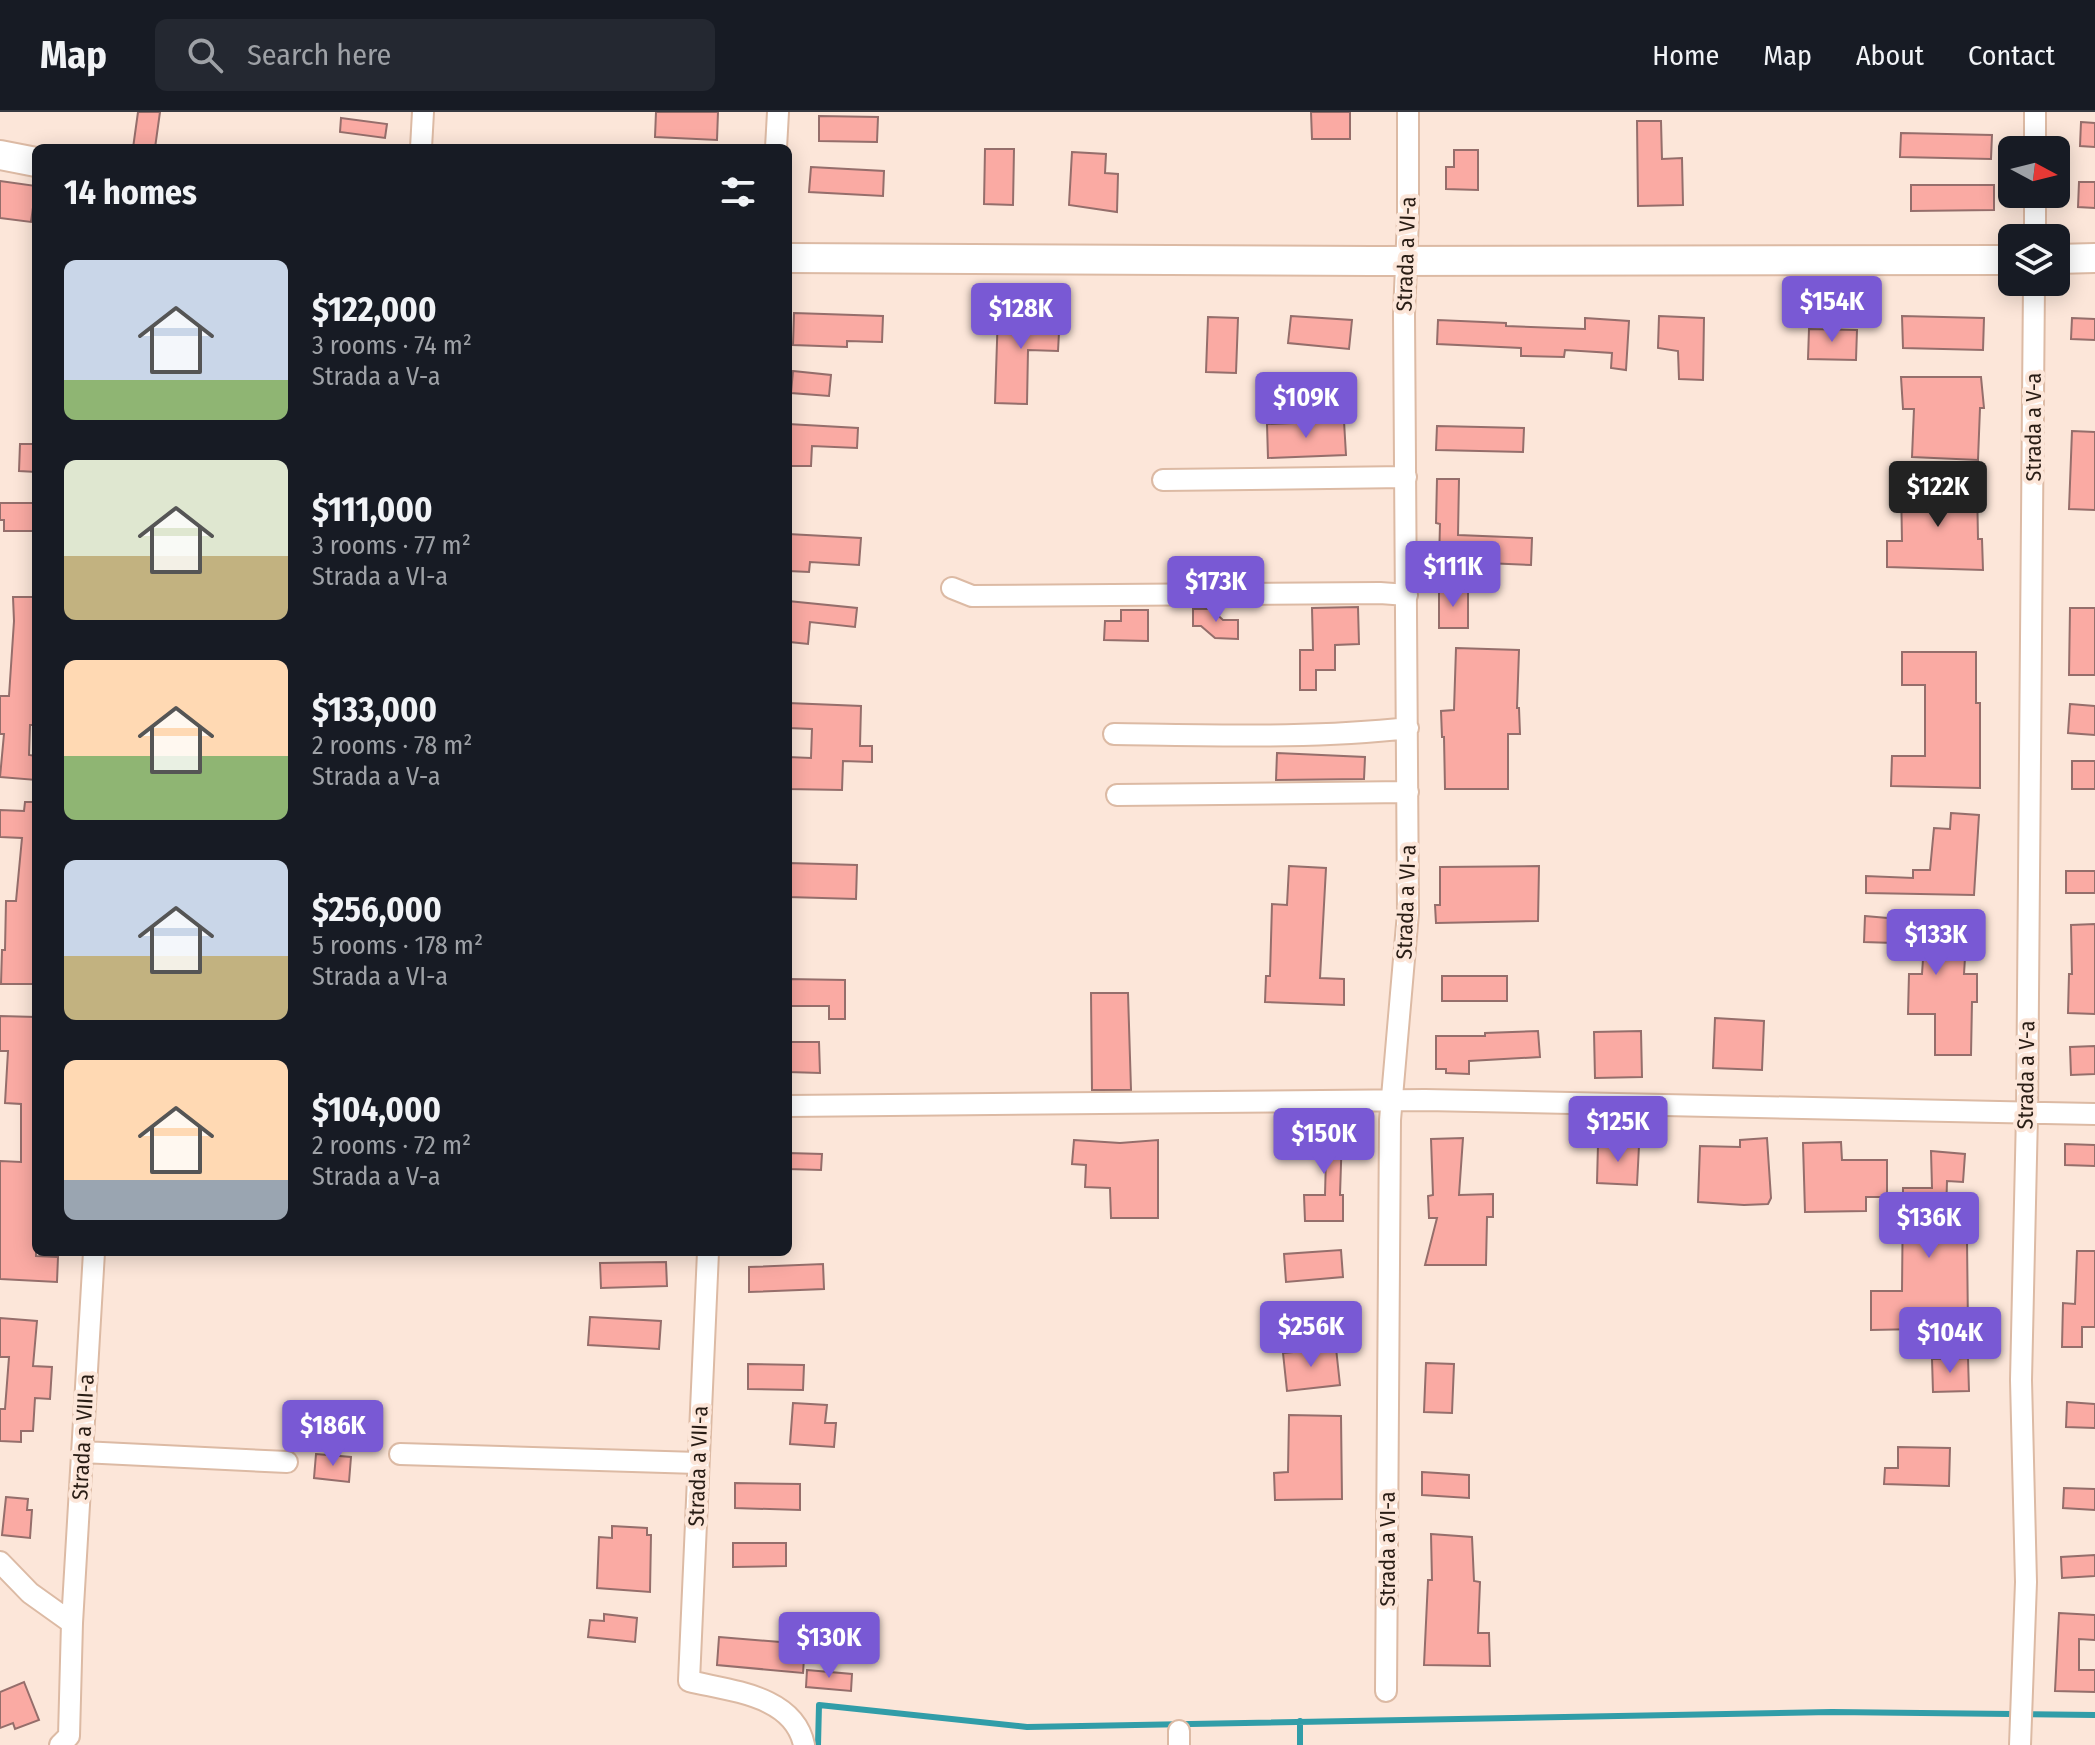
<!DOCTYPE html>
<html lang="en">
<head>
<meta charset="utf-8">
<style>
	:root { --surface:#171b24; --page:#242831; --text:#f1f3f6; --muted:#9ea1a6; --line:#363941; --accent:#7959d4 }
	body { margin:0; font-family:"Fira Sans Condensed",sans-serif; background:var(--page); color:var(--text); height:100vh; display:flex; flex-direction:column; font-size:30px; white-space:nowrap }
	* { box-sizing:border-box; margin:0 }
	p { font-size:26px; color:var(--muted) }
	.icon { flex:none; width:44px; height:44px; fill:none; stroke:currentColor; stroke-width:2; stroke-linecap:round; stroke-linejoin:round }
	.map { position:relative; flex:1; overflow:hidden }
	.drawer { position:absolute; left:32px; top:32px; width:760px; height:1112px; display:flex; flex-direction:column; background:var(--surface); border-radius:12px; box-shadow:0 4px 20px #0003 }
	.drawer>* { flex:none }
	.needle { width:52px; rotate:97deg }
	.controls { position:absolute; left:1998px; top:24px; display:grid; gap:16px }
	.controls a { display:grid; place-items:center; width:72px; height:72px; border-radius:12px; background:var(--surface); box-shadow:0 4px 20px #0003; font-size:40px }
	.price { position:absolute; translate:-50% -68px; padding:0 18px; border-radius:8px; background:var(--accent); color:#fff; font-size:26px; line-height:52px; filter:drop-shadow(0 2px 4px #0008) }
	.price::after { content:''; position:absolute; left:50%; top:48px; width:24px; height:18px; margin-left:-12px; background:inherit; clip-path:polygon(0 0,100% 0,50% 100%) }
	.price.on { background:#222; color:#fff }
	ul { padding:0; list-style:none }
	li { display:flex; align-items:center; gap:24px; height:200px; padding:0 32px }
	li span { display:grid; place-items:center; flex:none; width:224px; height:160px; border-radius:12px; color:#555 }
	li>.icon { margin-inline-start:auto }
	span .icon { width:96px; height:96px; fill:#fffc; stroke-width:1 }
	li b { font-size:34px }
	h2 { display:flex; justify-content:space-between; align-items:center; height:96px; padding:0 32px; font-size:34px }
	header { display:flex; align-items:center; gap:48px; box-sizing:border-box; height:112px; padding:0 40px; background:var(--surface); border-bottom:2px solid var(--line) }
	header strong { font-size:38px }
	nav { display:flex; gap:44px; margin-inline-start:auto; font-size:28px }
	.search { width:560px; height:72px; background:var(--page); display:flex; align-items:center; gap:20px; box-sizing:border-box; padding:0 28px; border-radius:12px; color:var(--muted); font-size:30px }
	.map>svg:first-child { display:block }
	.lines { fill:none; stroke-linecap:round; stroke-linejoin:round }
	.stream { stroke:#319da8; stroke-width:6 }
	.building { fill:#faaaa3; stroke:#956e6b; stroke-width:2 }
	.street-casing { stroke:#dcbaa4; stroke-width:24 }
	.secondary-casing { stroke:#dcbaa4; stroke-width:32 }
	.street { stroke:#fff; stroke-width:20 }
	.secondary { stroke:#fff; stroke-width:28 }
	.labels { text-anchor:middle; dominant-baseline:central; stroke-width:8; stroke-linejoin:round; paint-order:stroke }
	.street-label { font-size:22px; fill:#281c14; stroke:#fce6d9 }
</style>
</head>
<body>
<header>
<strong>Map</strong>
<div class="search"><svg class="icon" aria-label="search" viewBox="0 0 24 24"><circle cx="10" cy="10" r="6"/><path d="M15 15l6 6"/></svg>Search here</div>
<nav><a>Home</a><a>Map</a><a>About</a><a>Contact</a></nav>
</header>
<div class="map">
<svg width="2095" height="1633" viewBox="0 0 2095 1633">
	<rect width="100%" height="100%" fill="#fce6d9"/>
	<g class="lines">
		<!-- stream -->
		<path class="stream" d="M1300 1609V1633
			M818 1633 819 1593 1027 1615 1832 1600 2095 1603"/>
	</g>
	<!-- building -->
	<path class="building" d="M138 0H160L155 36H133Z
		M656 0H718L717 28 655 25Z
		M1311 0H1350V27H1312Z
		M819 4 878 5 877 30 819 29Z
		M341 6 387 12 385 26 340 20Z
		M1637 9H1661L1662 47 1682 46 1683 93 1638 94Z
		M2081 10 2095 11V35L2080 34Z
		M1901 21 1992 23 1991 47 1900 45Z
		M985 37H1014L1013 93 984 92Z
		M1454 38H1478V78L1446 77V55H1454Z
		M1072 40 1106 42 1105 61 1118 62 1117 100 1069 93Z
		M811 55 884 59 883 84 809 80Z
		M0 69 36 74 31 110 0 106Z
		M2079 70H2095V96L2078 95Z
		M1911 73H1994V98L1911 99Z
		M998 200 1060 202 1058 239 1028 238 1027 292 995 291Z
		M794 201 883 204 882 230 847 229V235L793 233Z
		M1291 204 1352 208 1349 237 1288 231Z
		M1659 204 1704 206 1703 268 1679 267 1678 239 1658 236Z
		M1902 204 1984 206 1983 238 1903 236Z
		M1208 205 1238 206 1236 261 1206 260Z
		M1585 206 1629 209 1626 258 1611 256 1612 241 1565 238 1564 245 1521 244V236L1437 232 1438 208 1506 211V214L1585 217Z
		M2072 206 2095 207V228L2071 227Z
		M1809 217 1857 218 1856 248 1808 247Z
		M793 259 831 263 829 284 791 281Z
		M1901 265H1981L1984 296H1980L1978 348 1912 345 1914 297H1903Z
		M1344 309 1346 343 1268 346 1267 312Z
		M788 312 858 316 857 336 812 334 811 354H788Z
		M1437 314 1524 316 1523 340 1436 338Z
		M2072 319 2095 320V398L2069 397Z
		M20 332H36V360L19 359Z
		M1437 367H1459L1458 423 1532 426 1531 453 1439 449 1440 412 1436 411Z
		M1977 372 1978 427H1982L1983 458 1887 455V429H1902L1901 373Z
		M0 391H36V419H4V408H0Z
		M788 422 861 426 859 453 810 450 809 460 788 459Z
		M1439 477 1468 478V516H1439Z
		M13 485H36V613H30L29 643 36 644V668L0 665 4 622H0V584H9L14 509Z
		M788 489 857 496 855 515 810 510 808 532 790 530Z
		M1358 495 1359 532 1335 533V558H1316V578H1300V538H1313L1312 496Z
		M2070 496H2095V563H2069Z
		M1193 497H1211L1223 508H1238V527L1215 526 1201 514H1193Z
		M1121 498H1148V529L1104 528 1105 509H1121Z
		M1456 536 1519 538 1517 596H1519L1520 622H1508V677H1445L1444 625H1442L1441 599 1454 598Z
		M1902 540H1976V591H1980V676L1891 674 1892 644H1925V573H1902Z
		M788 591 861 594 860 634H872V650L843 649 842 678 788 677V645L811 646 812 617 788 616Z
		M2070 592 2095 594V623L2068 621Z
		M1277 641 1365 645 1364 667 1276 668Z
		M2072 649H2095V677H2072Z
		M25 690H36V872H1L2 838H5L6 789H16L22 726 0 725V698L24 699Z
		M1951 701 1979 703 1974 783 1866 781V764L1913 766V758H1930L1934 716 1950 717Z
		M788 751 857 753 856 787 788 785Z
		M1289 754 1326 756 1320 866 1344 867V893L1265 890 1266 864H1270L1272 792 1287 793Z
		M1539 754 1538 809 1436 811 1435 793H1440V755Z
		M2066 759H2095V781H2066Z
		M1865 804 1967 813 1964 862H1977V890H1972L1971 943H1935V902H1908L1909 862H1922L1924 832 1864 830Z
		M2095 812V902L2068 901 2069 862H2072L2071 813Z
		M1442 864H1507V889H1442Z
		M788 867 845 868V907H829V894H788Z
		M1091 881H1128L1131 978H1092Z
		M0 904 36 905V1144L58 1145 57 1170 0 1167V1049L21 1050V992L5 991 8 939H0Z
		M1715 906 1764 909 1762 958 1713 956Z
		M1538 919 1540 945 1469 949V962L1446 961V957H1436V924H1485V921Z
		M1641 919 1642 965 1595 966 1594 920Z
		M788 930H819L820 961 788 960Z
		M2095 934V962L2071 963 2070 935Z
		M1299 1021 1342 1022 1340 1083H1343V1109H1305L1304 1083H1325L1326 1045 1298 1044Z
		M1463 1026 1459 1083 1493 1082V1105H1487L1486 1153H1425L1437 1106H1429L1428 1084 1433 1083 1431 1027Z
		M1767 1026 1771 1086 1768 1092 1744 1093 1698 1090 1700 1034 1740 1035V1028Z
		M1074 1028 1120 1031 1158 1028V1106H1111L1110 1076 1085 1075 1086 1053 1072 1052Z
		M1841 1030 1842 1048H1887V1085H1866V1099L1805 1100 1803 1031Z
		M1598 1032 1639 1034 1637 1073 1597 1071Z
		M2065 1032 2095 1033V1054L2065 1053Z
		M1931 1039 1965 1042 1963 1070 1947 1069 1946 1104H1956V1128H1967L1968 1216 1871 1218V1179H1902L1903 1076H1932Z
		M788 1041 822 1042 821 1058 788 1057Z
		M1341 1138 1343 1165 1286 1170 1284 1142Z
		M2077 1139H2095V1215H2082V1235H2062L2063 1191 2075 1192Z
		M666 1150 667 1174 601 1176 600 1151Z
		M823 1152 824 1177 749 1180V1155Z
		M590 1205 661 1209 659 1237 588 1233Z
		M0 1206 37 1209 33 1254 52 1255 50 1287 35 1286 33 1319H21V1330L0 1329V1297H5L9 1245H0Z
		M1336 1236 1340 1273 1287 1279 1283 1241Z
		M1968 1246 1969 1279 1933 1280 1932 1247Z
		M1426 1251 1454 1252 1452 1301 1424 1300Z
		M748 1252 804 1253 803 1278 748 1277Z
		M2067 1290 2095 1292V1316L2066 1315Z
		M793 1291 827 1293 825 1311H836L834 1335 790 1332Z
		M1289 1303 1341 1304 1342 1387 1275 1388 1274 1361 1288 1360Z
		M1898 1335 1950 1336 1949 1374 1884 1372 1885 1356H1898Z
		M316 1342 351 1345 349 1370 314 1366Z
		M1422 1360 1469 1363V1386L1422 1383Z
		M735 1371 800 1372V1398L735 1396Z
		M2064 1376 2095 1377V1398L2063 1396Z
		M6 1385 28 1387 27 1398H32L30 1426 2 1423Z
		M612 1414 647 1416V1423H651L650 1480 597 1476 599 1425 612 1426Z
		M1431 1422 1472 1425 1474 1469 1480 1470 1478 1521H1489L1490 1554 1424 1553 1428 1468H1432Z
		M733 1431H786V1454L733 1455Z
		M2095 1443V1464L2062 1466 2061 1445Z
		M2059 1501 2095 1503V1528L2079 1527V1558H2095V1580L2055 1579Z
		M604 1502 637 1506 635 1530 588 1525 590 1508 604 1509Z
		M719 1525 805 1532 803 1561 717 1553Z
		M807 1558 852 1562 851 1579 806 1575Z
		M24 1570 39 1608 15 1617 13 1611 0 1616V1580Z"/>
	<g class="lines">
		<defs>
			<path id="street" d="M421 36 423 0
				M776 36 778 0
				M2035 38V0
				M2035 82V126
				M1163 368 1406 365
				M952 476 972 484 1380 481 1407 483
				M1114 622C1212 623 1311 627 1408 616
				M1117 683 1408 680
				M788 994 1425 988 2095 1002
				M708 1140 689 1569C730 1579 794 1583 804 1633
				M82 1340 287 1350
				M400 1342 698 1351
				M0 1450 30 1481 72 1511
				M1386 1579 1390 1008 1408 801 1404 202 1408 107V0
				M60 1633 69 1624 72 1511 94 1140
				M1179 1633V1619
				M2020 1633 2026 1470 2021 1268 2027 1002 2034 170"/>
			<path id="secondary" d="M0 43 36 50
				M788 146 1372 149 2012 148
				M2056 147 2095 146"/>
		</defs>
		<!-- street casing -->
		<use href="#street" class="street-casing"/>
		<!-- secondary casing -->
		<use href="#secondary" class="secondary-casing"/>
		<!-- street -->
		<use href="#street" class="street"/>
		<!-- secondary -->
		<use href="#secondary" class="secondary"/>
	</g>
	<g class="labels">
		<!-- street labels -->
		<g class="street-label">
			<text transform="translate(1406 142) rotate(-88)">Strada a VI-a</text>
			<text transform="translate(2033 315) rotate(-90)">Strada a V-a</text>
			<text transform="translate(1406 790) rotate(-88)">Strada a VI-a</text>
			<text transform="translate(2026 963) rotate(-89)">Strada a V-a</text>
			<text transform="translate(83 1325) rotate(-87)">Strada a VIII-a</text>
			<text transform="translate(698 1354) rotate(-88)">Strada a VII-a</text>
			<text transform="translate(1387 1437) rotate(-90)">Strada a VI-a</text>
		</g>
	</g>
</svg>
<div class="controls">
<a><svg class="needle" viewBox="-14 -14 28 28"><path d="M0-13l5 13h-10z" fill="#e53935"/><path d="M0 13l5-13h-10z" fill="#9ea1a6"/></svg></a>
<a><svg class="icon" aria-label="layers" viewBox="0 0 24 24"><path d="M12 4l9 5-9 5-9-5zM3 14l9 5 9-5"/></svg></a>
</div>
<b class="price" style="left:1832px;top:232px">$154K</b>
<b class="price" style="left:1021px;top:239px">$128K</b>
<b class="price" style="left:1306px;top:328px">$109K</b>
<b class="price on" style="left:1938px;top:417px">$122K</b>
<b class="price" style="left:1453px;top:497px">$111K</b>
<b class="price" style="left:1216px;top:512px">$173K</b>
<b class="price" style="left:1936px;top:865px">$133K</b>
<b class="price" style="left:1618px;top:1052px">$125K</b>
<b class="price" style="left:1324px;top:1064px">$150K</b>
<b class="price" style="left:1929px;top:1148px">$136K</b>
<b class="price" style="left:1311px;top:1257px">$256K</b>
<b class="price" style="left:1950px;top:1263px">$104K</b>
<b class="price" style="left:333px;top:1356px">$186K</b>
<b class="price" style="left:829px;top:1568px">$130K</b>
<section class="drawer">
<h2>14 homes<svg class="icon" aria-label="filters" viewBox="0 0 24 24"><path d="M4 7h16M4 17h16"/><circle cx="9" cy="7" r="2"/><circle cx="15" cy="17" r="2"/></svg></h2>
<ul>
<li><span style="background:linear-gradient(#c9d6e8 75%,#8fb573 0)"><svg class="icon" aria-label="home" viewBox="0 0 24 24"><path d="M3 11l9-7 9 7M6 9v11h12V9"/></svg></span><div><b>$122,000</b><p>3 rooms · 74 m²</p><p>Strada a V-a</p></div></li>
<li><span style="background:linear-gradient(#dfe7d0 60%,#c2b280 0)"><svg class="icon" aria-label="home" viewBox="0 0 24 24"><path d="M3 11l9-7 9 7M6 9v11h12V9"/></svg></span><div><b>$111,000</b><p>3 rooms · 77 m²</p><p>Strada a VI-a</p></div></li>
<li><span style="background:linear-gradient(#ffd9b3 60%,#8fb573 0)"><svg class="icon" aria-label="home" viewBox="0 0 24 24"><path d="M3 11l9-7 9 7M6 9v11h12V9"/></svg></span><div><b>$133,000</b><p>2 rooms · 78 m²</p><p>Strada a V-a</p></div></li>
<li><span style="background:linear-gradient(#c9d6e8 60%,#c2b280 0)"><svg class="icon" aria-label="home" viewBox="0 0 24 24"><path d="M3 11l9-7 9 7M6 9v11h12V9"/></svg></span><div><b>$256,000</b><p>5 rooms · 178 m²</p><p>Strada a VI-a</p></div></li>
<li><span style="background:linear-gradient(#ffd9b3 75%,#9aa5b1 0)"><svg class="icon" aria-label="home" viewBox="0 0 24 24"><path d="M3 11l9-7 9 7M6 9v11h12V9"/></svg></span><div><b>$104,000</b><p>2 rooms · 72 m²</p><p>Strada a V-a</p></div></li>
</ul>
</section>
</div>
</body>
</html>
